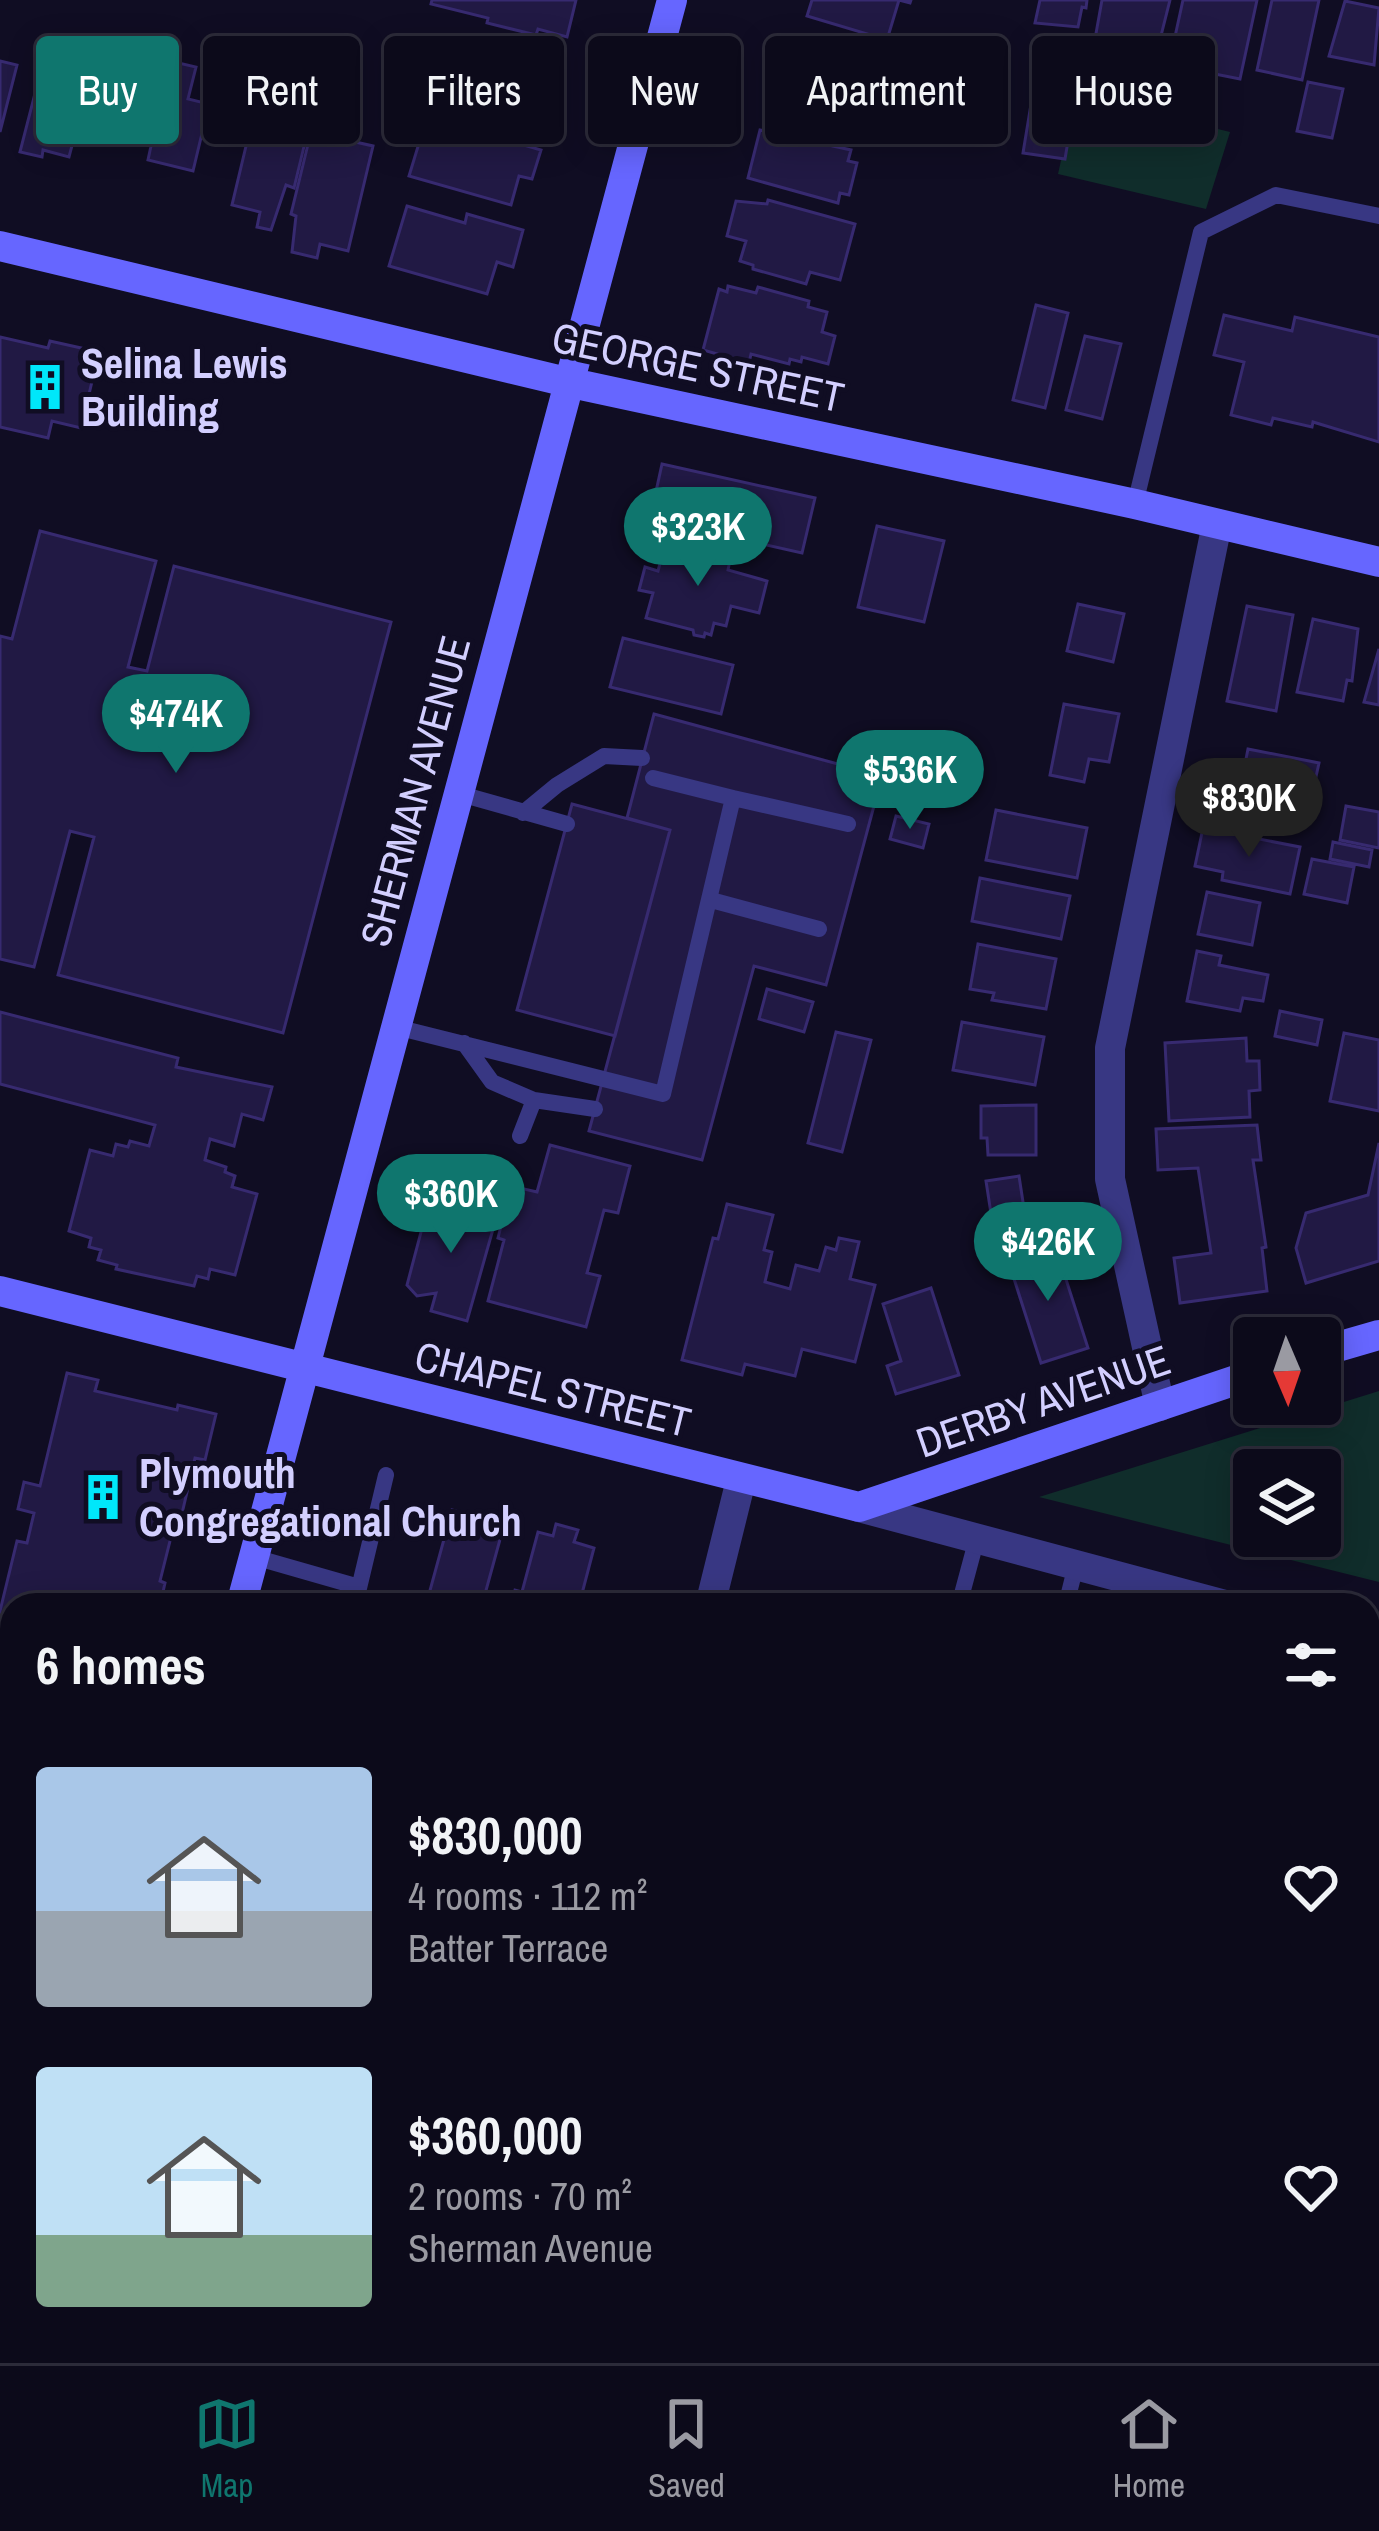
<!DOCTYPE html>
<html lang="en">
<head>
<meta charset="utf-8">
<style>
	:root { --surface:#0c0a1a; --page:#151323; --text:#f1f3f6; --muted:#9a9aa2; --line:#2c2b39; --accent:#0f766e }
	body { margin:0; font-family:"Archivo Narrow",sans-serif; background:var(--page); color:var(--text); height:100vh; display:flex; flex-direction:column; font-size:45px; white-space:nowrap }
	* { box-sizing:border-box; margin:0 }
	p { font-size:39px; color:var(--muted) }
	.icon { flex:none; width:66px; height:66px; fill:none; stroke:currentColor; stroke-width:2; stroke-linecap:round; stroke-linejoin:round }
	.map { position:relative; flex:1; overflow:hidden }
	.drawer { position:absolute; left:0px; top:1593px; width:1380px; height:771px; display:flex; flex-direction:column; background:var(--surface); border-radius:36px 36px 0 0; box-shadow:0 6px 30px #0003,0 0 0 3px var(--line) }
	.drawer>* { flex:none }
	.hud { position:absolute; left:36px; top:36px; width:1308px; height:108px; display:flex; gap:24px }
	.needle { width:78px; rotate:178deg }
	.buttons { position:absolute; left:1233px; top:1317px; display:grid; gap:24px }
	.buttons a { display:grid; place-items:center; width:108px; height:108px; border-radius:12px; background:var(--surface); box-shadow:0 6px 30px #0003,0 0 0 3px var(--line); font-size:60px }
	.price { position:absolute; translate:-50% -102px; padding:0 27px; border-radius:42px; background:var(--accent); color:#fff; font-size:39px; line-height:78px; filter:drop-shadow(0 3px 6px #0008) }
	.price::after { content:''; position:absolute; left:50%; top:72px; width:36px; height:27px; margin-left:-18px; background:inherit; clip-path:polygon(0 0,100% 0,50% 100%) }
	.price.selected { background:#222; color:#fff }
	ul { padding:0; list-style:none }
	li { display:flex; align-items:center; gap:36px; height:300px; padding:0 36px }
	li span { display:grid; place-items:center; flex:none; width:336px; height:240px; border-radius:12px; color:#555 }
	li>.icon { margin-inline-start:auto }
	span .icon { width:144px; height:144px; fill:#fffc; stroke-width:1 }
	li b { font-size:51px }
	h2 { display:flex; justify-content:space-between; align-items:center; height:144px; padding:0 36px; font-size:51px }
	.tag { padding:0 42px; border-radius:12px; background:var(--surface); box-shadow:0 6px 30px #0003,0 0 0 3px var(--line); font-size:42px; line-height:108px }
	.tag.selected { background:var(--accent); color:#fff }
	.tab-bar { display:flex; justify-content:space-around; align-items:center; height:168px; border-top:3px solid var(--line); background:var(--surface); font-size:33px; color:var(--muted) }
	.tab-bar a { display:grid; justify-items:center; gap:6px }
	.tab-bar .selected { color:var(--accent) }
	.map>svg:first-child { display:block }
	.green { fill:#102d2b; fill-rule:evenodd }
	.building { fill:#211944; stroke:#372a70; stroke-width:3 }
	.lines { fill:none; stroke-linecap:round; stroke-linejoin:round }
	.service { stroke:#383783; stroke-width:16 }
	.minor { stroke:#383783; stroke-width:30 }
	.tertiary { stroke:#383783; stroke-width:30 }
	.secondary { stroke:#66f; stroke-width:30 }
	.labels { text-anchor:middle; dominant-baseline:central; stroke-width:10; stroke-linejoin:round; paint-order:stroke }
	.poi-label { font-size:42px; font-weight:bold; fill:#d3cfff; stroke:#100d23; text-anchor:start }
	.street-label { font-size:42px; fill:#d3cfff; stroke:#100d23 }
</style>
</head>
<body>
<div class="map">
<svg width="1379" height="2363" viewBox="0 0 1379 2363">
	<rect width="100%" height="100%" fill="#100d23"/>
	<!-- green -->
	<path class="green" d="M1076 94 1230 132 1206 209 1058 174Z
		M1379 1391V1582L1039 1497ZM1320 1470V1536H1254V1470Z"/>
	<!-- building -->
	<path class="building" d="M432 0H576L567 37 538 29 536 35 487 23 488 18 431 4Z
		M812 0H911L910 3 899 0 887 40 807 16Z
		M1040 0H1087L1086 8 1082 7 1078 27 1035 23Z
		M1102 0H1170L1147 91 1088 78Z
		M1183 0H1257L1240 79 1215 74 1209 103 1190 99 1196 70 1169 64Z
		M1272 0H1319L1302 80 1257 70Z
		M1345 1 1379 8 1374 65 1329 56Z
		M799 38 876 57 873 69 891 73 881 109 864 104 861 117 823 108 821 116 773 104 778 87 769 73 772 62 785 56 793 58Z
		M49 39 97 51 69 157 43 150 42 157 20 152Z
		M153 57 196 67 188 99 209 104 193 171 148 160 151 146 120 139 131 95 143 97Z
		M0 61 17 65 0 132Z
		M1308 82 1343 89 1332 138 1297 131Z
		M1034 86 1076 93 1065 159 1023 153Z
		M427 117 541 150 532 179 519 176 511 205 409 176Z
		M269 118 295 124 293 131 307 134 294 188 286 185 271 230 257 227 260 212 232 205 252 121 268 125Z
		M760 130 851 150 848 161 857 163 849 195 840 193 838 203 748 178Z
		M311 132 373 146 348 251 320 244 317 258 292 252 296 216 291 214Z
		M768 200 855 224 840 280 810 272 806 284 753 269V265L740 261 746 241 727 236 736 201 767 204Z
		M407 206 465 223 467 214 523 230 513 267 497 262 487 294 389 266Z
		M728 286 756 293 758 287 809 301 808 307 827 312 822 332 835 336 828 364 802 357 801 362 790 359 789 364 751 354 749 363 703 350 719 289 727 292Z
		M1036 305 1068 313 1045 408 1013 400Z
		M1224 315 1292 331 1295 317 1379 337V442L1313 422 1312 427 1273 418 1271 425 1231 415 1244 362 1214 355Z
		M1085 336 1121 344 1102 419 1066 410Z
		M0 337 48 348 50 341 99 352 81 428 52 421 48 438 0 427Z
		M662 464 815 498 802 553 650 519Z
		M877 526 944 541 924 622 858 607Z
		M40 531 156 561 128 667 147 671 174 566 391 622 283 1033 58 975 94 837 70 831 34 967 0 959V636L12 639Z
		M666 541 723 555 729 565 728 570 767 581 759 613 731 606 726 626 714 623 711 635 705 633 704 637 694 635 693 630 646 618 653 593 639 590 645 567 658 571Z
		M1078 604 1124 614 1113 662 1067 651Z
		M1247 606 1293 615 1276 711 1227 701Z
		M1313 619 1358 629 1352 681 1347 680 1343 701 1297 692Z
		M623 638 733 665 721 714 610 687Z
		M1379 649V705L1364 702Z
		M1064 704 1119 714 1109 762 1089 759 1084 782 1050 775Z
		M654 714 882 776 826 985 754 966 702 1160 589 1131 670 830 627 818Z
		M1248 749 1319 763 1309 808 1239 794Z
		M572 804 670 830 615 1036 517 1010Z
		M1346 806 1379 812V848L1340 840Z
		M996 810 1087 828 1077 878 986 860Z
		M896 816 929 824 923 848 890 839Z
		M1203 828 1300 847 1290 894 1222 880 1223 872 1195 866Z
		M1333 842 1372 850 1369 867 1330 859Z
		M1312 859 1354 867 1347 903 1304 894Z
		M980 878 1070 896 1061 939 972 921Z
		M1207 892 1260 903 1252 945 1198 934Z
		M978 944 1056 959 1046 1009 992 1000 994 993 970 989Z
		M1197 951 1221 956 1219 965 1268 975 1263 1001 1243 998 1240 1011 1187 1001Z
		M767 989 813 1002 804 1032 759 1019Z
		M1280 1011 1322 1020 1317 1045 1275 1036Z
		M0 1012 178 1058 176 1067 272 1087 263 1120 242 1114 234 1146 210 1139 205 1160 226 1167 225 1172 235 1176 232 1187 257 1194 235 1275 210 1269 208 1279 197 1276 194 1286 116 1269 117 1265 98 1260 101 1250 89 1247 91 1238 69 1231 90 1150 113 1156 116 1144 128 1147 130 1141 149 1146 155 1125 0 1084Z
		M962 1022 1044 1037 1035 1085 953 1070Z
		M836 1032 871 1040 842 1152 808 1143Z
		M1344 1033 1379 1040V1111L1330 1101Z
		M1246 1038 1247 1061H1259L1260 1090 1249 1091 1250 1117 1169 1121 1165 1043Z
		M1036 1105V1155H988L987 1138H981V1106Z
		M1257 1125 1261 1160H1253L1266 1247 1262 1248 1267 1291 1180 1303 1174 1258 1211 1253 1198 1168 1158 1170 1156 1129Z
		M1379 1143V1261L1306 1283 1296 1248 1306 1213 1368 1195Z
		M550 1145 630 1166 618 1213 604 1210 587 1273 600 1276 586 1327 488 1301 504 1240 498 1238 511 1186 537 1192Z
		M1019 1176 1025 1215 992 1220 986 1181Z
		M430 1198 497 1215 467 1321 431 1311 436 1293 417 1296 407 1285Z
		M727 1204 773 1215 764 1250 772 1252 765 1282 790 1289 796 1265 819 1271 826 1247 836 1250 839 1238 859 1242 850 1279 875 1285 855 1362 802 1349 795 1376 745 1364 742 1375 682 1360 713 1238 718 1239Z
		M1055 1245 1088 1348 1041 1363 1008 1260Z
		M931 1288 959 1375 896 1394 887 1366 901 1361 883 1304Z
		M67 1373 98 1380 95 1391 177 1410 178 1405 216 1414 205 1460 195 1458 180 1522 175 1521 160 1581 165 1583 160 1605H12V1636L0 1633V1611L17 1541 27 1543 34 1513 18 1509 24 1482 40 1486Z
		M452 1510 504 1525 482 1605H426Z
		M556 1524 578 1530 574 1542 594 1548 579 1605H511L515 1590 522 1592 538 1532 553 1536Z
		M1368 2255 1379 2258V2311L1368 2308Z
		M1368 2331 1379 2334V2363H1334L1337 2352H1368Z
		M149 2352H289L322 2363H146Z
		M400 2352H467L465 2363H397Z
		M615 2352H684L717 2361 612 2363Z
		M791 2352H869L867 2363H798L789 2361Z
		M1047 2352H1127L1123 2363H1083Z"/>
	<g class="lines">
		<!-- service -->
		<path class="service" d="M1135 504 1201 232 1276 195 1379 216
			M457 793 567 824
			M733 798 848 824
			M523 813 557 785 604 756 642 758
			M711 900 819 929
			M396 1027 663 1094 733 798 653 778
			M464 1043 492 1082 534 1100
			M520 1136 534 1100 595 1109
			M254 1557 359 1587
			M355 1605 386 1475
			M959 1605 977 1538
			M1066 1605 1076 1565
			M0 1772 12 1728
			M0 1846 12 1850"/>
		<!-- minor -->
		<path class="minor" d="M1160 1406 1110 1179V1048L1217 524
			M710 1605 741 1480
			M1368 1890 1379 1852
			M0 1974 12 1977
			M521 2363 524 2352
			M1230 2363 1233 2352"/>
		<!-- tertiary -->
		<path class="tertiary" d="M859 1507 1225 1605
			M1368 1643 1379 1646"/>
		<!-- secondary -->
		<path class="secondary" d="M0 246 567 382 1135 504 1379 562
			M0 1291 859 1507 1254 1374
			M1320 1352 1379 1335
			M241 1605 672 0
			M35 2363 38 2352"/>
	</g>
	<!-- icons -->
	<defs>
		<symbol id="building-bare" viewBox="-9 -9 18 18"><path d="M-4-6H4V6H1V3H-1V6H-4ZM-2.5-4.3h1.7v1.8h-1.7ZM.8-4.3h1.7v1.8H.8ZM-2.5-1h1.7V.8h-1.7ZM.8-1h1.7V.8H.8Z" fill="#00e7fa" stroke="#100d23" stroke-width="2.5" paint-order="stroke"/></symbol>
	</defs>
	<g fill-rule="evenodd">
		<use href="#building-bare" x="12" y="354" width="66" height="66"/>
		<use href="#building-bare" x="70" y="1464" width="66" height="66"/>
	</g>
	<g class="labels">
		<!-- poi labels -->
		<g class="poi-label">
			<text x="81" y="363">Selina Lewis<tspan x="81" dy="48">Building</tspan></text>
			<text x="139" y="1473">Plymouth<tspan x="139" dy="48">Congregational Church</tspan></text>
		</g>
		<!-- street labels -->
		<g class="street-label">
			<text transform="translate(698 367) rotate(12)">GEORGE STREET</text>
			<text transform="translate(415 791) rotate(-75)">SHERMAN AVENUE</text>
			<text transform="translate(553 1389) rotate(14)">CHAPEL STREET</text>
			<text transform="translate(1043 1401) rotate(-19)">DERBY AVENUE</text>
		</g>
	</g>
</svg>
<div class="buttons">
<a><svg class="needle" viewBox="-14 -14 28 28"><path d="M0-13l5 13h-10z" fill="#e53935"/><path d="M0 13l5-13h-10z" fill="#9a9aa2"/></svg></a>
<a><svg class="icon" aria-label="layers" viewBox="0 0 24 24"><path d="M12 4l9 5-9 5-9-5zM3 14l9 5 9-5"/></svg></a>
</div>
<b class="price" style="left:698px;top:589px">$323K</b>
<b class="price" style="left:176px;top:776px">$474K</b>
<b class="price" style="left:910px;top:832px">$536K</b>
<b class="price selected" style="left:1249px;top:860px">$830K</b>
<b class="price" style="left:451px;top:1256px">$360K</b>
<b class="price" style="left:1048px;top:1304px">$426K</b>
<div class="hud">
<a class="tag selected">Buy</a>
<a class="tag">Rent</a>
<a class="tag">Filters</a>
<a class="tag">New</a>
<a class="tag">Apartment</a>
<a class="tag">House</a>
</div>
<section class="drawer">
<h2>6 homes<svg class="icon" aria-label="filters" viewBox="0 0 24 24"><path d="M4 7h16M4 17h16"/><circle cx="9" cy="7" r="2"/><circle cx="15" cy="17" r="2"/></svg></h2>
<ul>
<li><span style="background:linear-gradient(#a9c7e8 60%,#9aa5b1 0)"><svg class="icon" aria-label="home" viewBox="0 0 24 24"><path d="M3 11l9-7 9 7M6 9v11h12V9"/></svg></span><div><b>$830,000</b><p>4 rooms · 112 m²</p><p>Batter Terrace</p></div><svg class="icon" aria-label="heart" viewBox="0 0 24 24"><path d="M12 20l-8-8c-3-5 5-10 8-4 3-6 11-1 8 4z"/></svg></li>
<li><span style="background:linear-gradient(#bfe0f5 70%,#7fa58c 0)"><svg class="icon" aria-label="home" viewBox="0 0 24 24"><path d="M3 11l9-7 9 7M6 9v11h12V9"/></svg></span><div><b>$360,000</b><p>2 rooms · 70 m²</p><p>Sherman Avenue</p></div><svg class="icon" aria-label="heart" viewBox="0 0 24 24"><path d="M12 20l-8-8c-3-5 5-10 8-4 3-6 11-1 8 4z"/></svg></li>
</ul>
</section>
</div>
<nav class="tab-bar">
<a class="selected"><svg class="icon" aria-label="map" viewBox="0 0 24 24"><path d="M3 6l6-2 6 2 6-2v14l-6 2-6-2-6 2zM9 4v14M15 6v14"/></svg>Map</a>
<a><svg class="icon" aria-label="saved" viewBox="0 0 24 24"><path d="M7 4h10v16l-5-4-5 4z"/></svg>Saved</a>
<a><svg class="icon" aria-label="home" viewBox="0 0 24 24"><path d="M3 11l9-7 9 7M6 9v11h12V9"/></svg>Home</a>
</nav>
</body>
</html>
